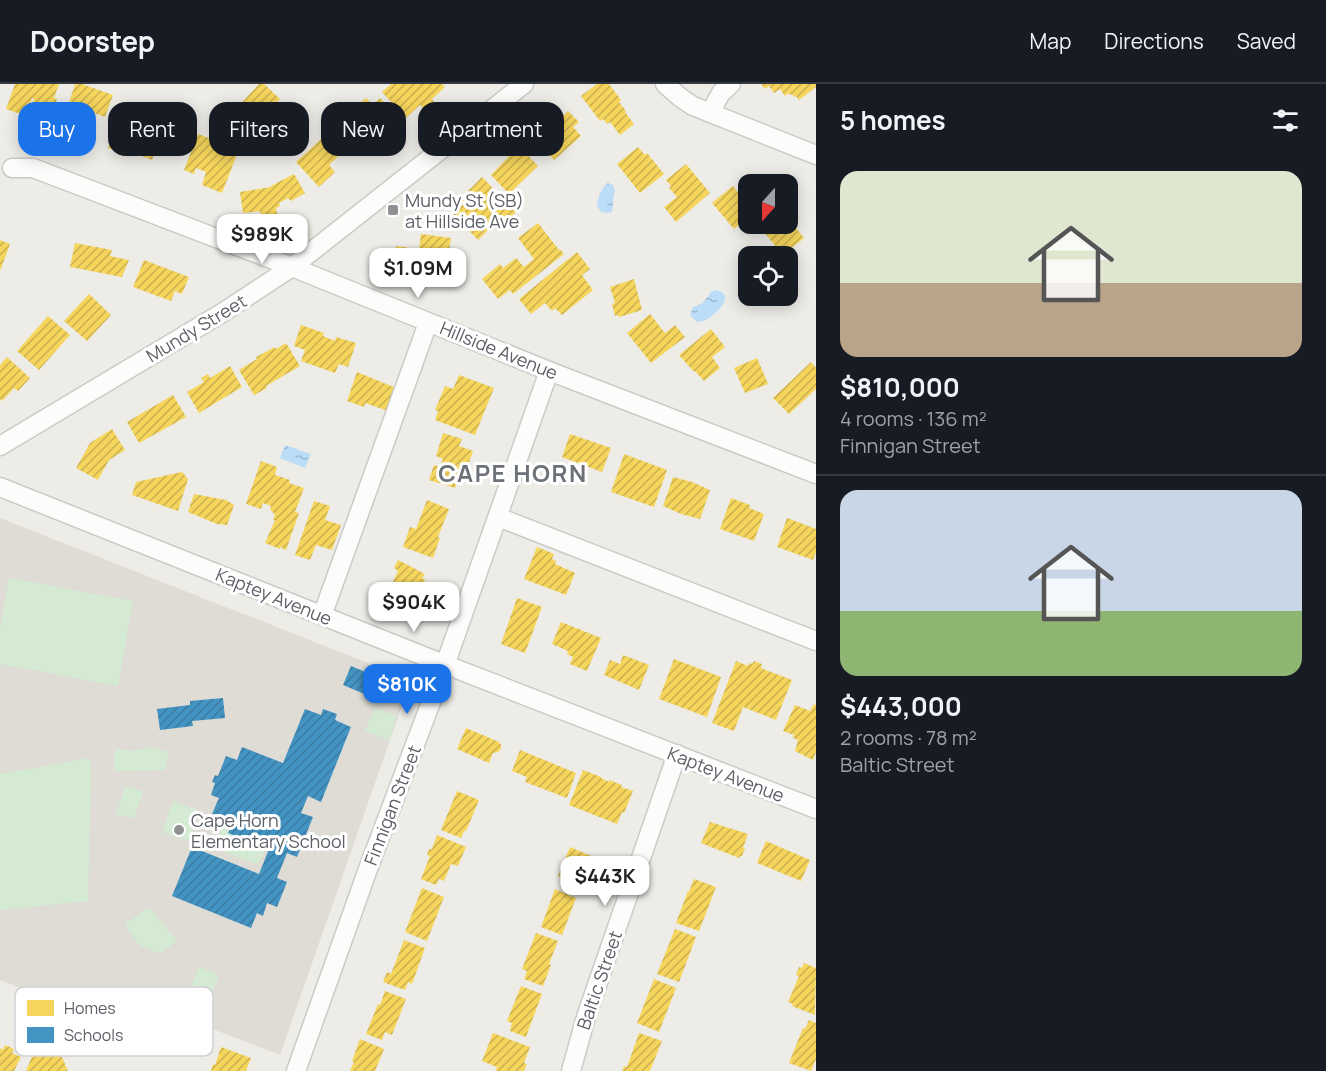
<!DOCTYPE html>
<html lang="en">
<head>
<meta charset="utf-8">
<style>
	:root { --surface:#171b24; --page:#242831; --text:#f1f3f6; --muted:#9ea1a6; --line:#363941; --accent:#1a73e8 }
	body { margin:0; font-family:Manrope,sans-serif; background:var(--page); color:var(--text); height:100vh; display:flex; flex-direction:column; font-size:22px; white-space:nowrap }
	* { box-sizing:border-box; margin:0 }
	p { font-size:20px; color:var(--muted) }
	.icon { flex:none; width:33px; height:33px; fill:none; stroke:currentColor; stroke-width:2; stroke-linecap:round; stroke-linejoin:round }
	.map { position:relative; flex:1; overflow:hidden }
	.drawer { display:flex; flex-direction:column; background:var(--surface); width:510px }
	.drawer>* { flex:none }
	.guide { position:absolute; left:18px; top:18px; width:570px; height:54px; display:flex; gap:12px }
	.needle { width:39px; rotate:201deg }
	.tools { position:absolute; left:738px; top:90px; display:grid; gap:12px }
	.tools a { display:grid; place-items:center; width:60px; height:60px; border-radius:12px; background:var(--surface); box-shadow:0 3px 15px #0003; font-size:30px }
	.price { position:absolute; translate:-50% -51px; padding:0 14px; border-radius:12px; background:#fff; color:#222; font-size:20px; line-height:39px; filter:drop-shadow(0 2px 3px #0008) }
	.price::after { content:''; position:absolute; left:50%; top:36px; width:18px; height:14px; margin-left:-9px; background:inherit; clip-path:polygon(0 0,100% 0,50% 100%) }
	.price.on { background:var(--accent); color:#fff }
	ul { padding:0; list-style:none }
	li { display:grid; align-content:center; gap:12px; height:318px; padding:0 24px }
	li+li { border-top:2px solid var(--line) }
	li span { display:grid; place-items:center; height:186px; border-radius:18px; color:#555 }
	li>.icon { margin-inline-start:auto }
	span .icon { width:108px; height:108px; fill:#fffc; stroke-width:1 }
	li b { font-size:26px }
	h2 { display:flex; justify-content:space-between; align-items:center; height:72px; padding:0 24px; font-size:26px }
	.chip { padding:0 21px; border-radius:18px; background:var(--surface); box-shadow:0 3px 15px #0003; font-size:21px; line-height:54px }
	.chip.on { background:var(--accent); color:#fff }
	header { display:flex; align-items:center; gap:36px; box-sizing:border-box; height:84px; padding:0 30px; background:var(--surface); border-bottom:2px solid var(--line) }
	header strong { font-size:28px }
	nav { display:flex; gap:33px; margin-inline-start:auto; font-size:21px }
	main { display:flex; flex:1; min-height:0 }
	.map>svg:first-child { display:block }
	.education { fill:#dedcd5 }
	.park { fill:#d4ead2 }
	.water { fill:url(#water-ripples) }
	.homes { fill:url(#homes-hatch) }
	.schools { fill:url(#schools-hatch) }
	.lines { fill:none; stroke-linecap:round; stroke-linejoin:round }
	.minor-casing { stroke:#cacac9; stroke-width:21 }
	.minor { stroke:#fcfcfb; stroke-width:18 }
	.poi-dot { fill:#8f9193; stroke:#fff; stroke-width:2 }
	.labels { text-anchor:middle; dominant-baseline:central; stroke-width:6; stroke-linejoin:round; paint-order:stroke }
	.poi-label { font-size:18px; fill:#5c6066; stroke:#fff; text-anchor:start }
	.street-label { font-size:18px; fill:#5c6066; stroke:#fff }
	.district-label { font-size:24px; font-weight:bold; letter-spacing:1.5px; fill:#6d7278; stroke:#fff }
	.key { fill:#fff; stroke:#cecfd1; stroke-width:1.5 }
	.key-label { font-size:16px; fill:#5c6066 }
</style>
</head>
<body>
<header>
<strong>Doorstep</strong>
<nav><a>Map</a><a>Directions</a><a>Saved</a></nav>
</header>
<main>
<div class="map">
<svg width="816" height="987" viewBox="0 0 816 987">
	<defs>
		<pattern id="water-ripples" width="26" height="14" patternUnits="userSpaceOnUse" patternTransform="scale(1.5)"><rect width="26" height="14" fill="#bbddf8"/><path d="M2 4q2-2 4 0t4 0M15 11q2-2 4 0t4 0" fill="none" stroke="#9bb7cd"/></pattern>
		<pattern id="homes-hatch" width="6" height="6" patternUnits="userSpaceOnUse" patternTransform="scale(1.5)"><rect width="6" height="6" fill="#f6d55c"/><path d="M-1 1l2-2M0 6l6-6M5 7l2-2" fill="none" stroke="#cab050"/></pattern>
		<pattern id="schools-hatch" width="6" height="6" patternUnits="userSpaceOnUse" patternTransform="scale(1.5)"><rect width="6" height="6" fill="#4393c3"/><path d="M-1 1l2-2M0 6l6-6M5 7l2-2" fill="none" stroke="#3b7ba2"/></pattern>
	</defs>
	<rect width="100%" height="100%" fill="#edece7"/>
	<!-- education -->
	<path class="education" d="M0 434 411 596 280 971 202 941 191 971 0 896Z"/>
	<!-- park -->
	<path class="park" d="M9 494 133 517 118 602 0 580V546Z
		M378 625 397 632 389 656 365 647 374 626Z
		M148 663 169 668 165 686 114 687 115 665 135 667Z
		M90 674 91 691 88 817 0 826V690Z
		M126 702 143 708 133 735 116 729Z
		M173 717 200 727 188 757 162 748Z
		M223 742 230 745 229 749 265 764 260 778 256 780 214 763Z
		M149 824 177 856 161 870 139 861 125 840Z
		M199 883 219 891 208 921 187 913Z"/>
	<!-- water -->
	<path class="water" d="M607 99 613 101 615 107C612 114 614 120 612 128L608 129 601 128 597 122C598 114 601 105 607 99Z
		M715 206C741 210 710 239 697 238L690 231 693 223 703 219 711 208Z
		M285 361 311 370 305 384 280 374Z"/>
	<!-- homes -->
	<path class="homes" d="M15 0H59L54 14 57 15 48 41 27 34 34 15 32 14 26 32 6 25Z
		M75 0H82L113 11 105 33 89 27 80 50 61 44Z
		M259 0H264L280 15 254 43 235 26Z
		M391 0H442L445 3 432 15 434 18 425 26 420 21 406 34 382 8Z
		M597 0H609L621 16 619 18 626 27 625 28 634 40 620 51 610 38 607 40 603 35 600 37 581 12Z
		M761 0H816V3L799 16 796 12 794 13 792 10 790 11 788 9 785 12 780 5 774 9 769 2 765 5Z
		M366 14 373 21 380 14 397 32 379 48 382 52 362 70 336 43 348 32 347 28 354 22H357Z
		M568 27 579 38 573 43 581 52 554 76 535 55 562 31 563 32Z
		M117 39 160 55 152 76 129 67 128 72 108 64Z
		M332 45 348 63 329 81 335 88 319 103 296 78Z
		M198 50 217 57 218 52 238 60 235 67 238 68 222 109 202 101 206 88 196 84 194 90 184 86Z
		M519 62 538 82 509 110 491 91Z
		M638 63 645 71 647 69 664 90 640 109 617 80Z
		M686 80 710 109 676 138 664 123 677 113 669 104 671 102 666 96Z
		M294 90 305 109 291 117 288 114 279 119 280 122 276 124 278 135 262 137 260 127 243 129 240 108 271 103V102Z
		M482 93 516 128 497 146 493 141 478 156 453 130 464 119 462 117 470 110 468 107Z
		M733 102 748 121V133L734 145 712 119Z
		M788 134 804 154 783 171 759 142 761 140H788Z
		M538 139 559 166 560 165 564 170 513 210 510 206 498 215 482 195 500 180 503 184 516 174 524 183 534 175 518 154Z
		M421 150 451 154 445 193 438 192V194L392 188 396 162 419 165Z
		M0 156 10 160 0 187Z
		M75 159 112 166 110 172 129 176 122 193 70 183Z
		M577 168 590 185 582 191 593 206 562 231 555 224 552 227 545 219 531 230 519 215Z
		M144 176 189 193 182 210 175 207 171 217 133 203Z
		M634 195 642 226 619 233 618 231 615 232 612 220 615 219 610 203Z
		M89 210 111 231 87 257 64 237Z
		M650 230 665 249 675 241 685 253 651 279 627 249Z
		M48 232 70 251 39 286 17 267Z
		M301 241 324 249 323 252 335 257 336 253 356 259 348 283 339 280 335 289 301 277 305 266 294 262Z
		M711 245 725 263 712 273 720 284 704 297 695 287 694 288 679 271Z
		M286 259 300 282 266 302 267 304 254 311 239 286 257 275 256 273 275 263 276 265Z
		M7 273 30 294 18 307 14 304 2 317 0 315V281Z
		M757 274 768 300 745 309 734 284Z
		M811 278 816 284V305L789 330 773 314Z
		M230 282 242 303 199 329 187 308 204 298 201 294 208 290 210 294Z
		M357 288 396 304 388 327 365 319 364 323 347 317Z
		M459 291 494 304 475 351 435 336 438 327 435 326 445 302 453 305Z
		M173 311 186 333 139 359 127 338Z
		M112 345 125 366 109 376 98 396 76 384 90 359Z
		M443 349 462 355 459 362 473 367 466 387 461 385 455 404 429 396 434 381 440 383 443 375 436 372Z
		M570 350 611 364 602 388 562 373Z
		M624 370 667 386 654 423 611 408Z
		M261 377 277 383 275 391 290 396 289 399 304 404 295 428 299 429 286 466 280 463V465L265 459 275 436H273L275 430 273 429 270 425 271 422 263 419 261 425 246 420Z
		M182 388 188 395 178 427 132 411 136 398Z
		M673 393 692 398 710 406 700 435 681 430 663 422Z
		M194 410 226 416 234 421 227 441 217 440 188 428Z
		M731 414 750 421 749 424 764 430 754 457 720 445Z
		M427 416 449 425 438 453 440 454 433 474 403 463 410 443 416 445Z
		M314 417 330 422 325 436 341 441 332 466 316 461 310 476 295 471Z
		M787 434 816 445V468L813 476 777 463Z
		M537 463 554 470 552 475 556 477 555 480 575 489 566 511 524 495Z
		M398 476 425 490 422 494 425 496 421 504 416 502 411 512 391 502 398 487 394 484Z
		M517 514 542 523 525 569 501 560Z
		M561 538 601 554 587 587 570 580 573 573 567 570 568 567 552 560Z
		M623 571 649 581 639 606 604 591 610 576 620 580Z
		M674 575 721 593 707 633 659 615Z
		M736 577 748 582 749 579 752 580 754 577 762 580 761 584 792 596 776 636 743 623 734 647 712 639Z
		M814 620 816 621V668L813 676 795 667 798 656 793 654 794 651 783 647 795 621 810 627Z
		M466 644 499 658 501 661V665L498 668 493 669 489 679 457 665Z
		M520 666 576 689 567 714 525 698 527 693 512 687Z
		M583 686 601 693V694L609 698V696L622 701 621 703 633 707 624 729 622 728 617 740 569 721Z
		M457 707 479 716 466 747H464L461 754 441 746Z
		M710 738 748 750 743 764H745L742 772H740L739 774 701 759Z
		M437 751 466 763 458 782 451 780 444 797 439 795 436 801 421 795 430 772 427 771 429 765H432Z
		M766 757 810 776 801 797 757 779Z
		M570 763 594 773 581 801 558 792Z
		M694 795 716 803 699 847 676 839 688 807 689 808Z
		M422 804 444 813 427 857 405 848Z
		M555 805 576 814 562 851 541 843Z
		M675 845 696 853 679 898 657 890Z
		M536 849 558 857 549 880 551 881 543 902 524 895 527 887 522 885Z
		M404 856 425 864 412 900 408 898 405 906 383 898 387 888 391 890Z
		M804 879 816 884 815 931 792 922 793 920 788 918 799 892 796 891 799 883 802 884Z
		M654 895 676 904 659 948 637 939Z
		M521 902 542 910 526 953 510 947 512 939 507 937Z
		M385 907 406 915 392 951 385 948 382 956 366 950 378 920 380 921Z
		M809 936 816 939V975L811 987 789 979 803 944 805 945Z
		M493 949 530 963 524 979 527 980 524 987H496L497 983 482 977Z
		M639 949 662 957 650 987H622L624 982 627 983Z
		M360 955 384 965 375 987H350L354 978 352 977Z
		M5 961 14 965 12 969 21 973 14 987H0V964L3 966Z
		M221 963 251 974 246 987H211L213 980 215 981Z
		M46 964 51 965 53 971 62 973 68 987H26L35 965 41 967Z"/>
	<!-- schools -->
	<path class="schools" d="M351 582 382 595 374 614 343 601Z
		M223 614 225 634 192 637 193 642 160 646 157 625 190 621V617Z
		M305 625 321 631 323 625 337 630 335 636 351 643 321 718 308 712 301 729 313 733 297 773 287 769 277 794 287 798 277 823 267 819 263 832 257 829 251 844 172 812 192 763 259 790 269 765 228 749 233 738 212 730 219 714 211 711 215 699 212 698 215 691 218 692 226 672 237 676 242 663 283 679Z"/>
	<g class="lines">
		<defs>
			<path id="minor" d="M665 0 681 14 693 22 816 71
				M710 29 721 9 731 0
				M12 84H33L292 183 549 287 816 390
				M0 362 222 229 292 183 524 0
				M0 403 431 575 816 725
				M498 433 816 557
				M322 532 428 239
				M296 987 368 785 445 581 549 287
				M571 987 586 933 677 670"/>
		</defs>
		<!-- minor casing -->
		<use href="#minor" class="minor-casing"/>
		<!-- minor -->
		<use href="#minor" class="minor"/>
	</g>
	<!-- markers -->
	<g class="poi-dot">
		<rect x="387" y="120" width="12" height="12" rx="3"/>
		<circle cx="179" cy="746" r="6"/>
	</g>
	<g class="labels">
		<!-- poi labels -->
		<g class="poi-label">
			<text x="405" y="116">Mundy St (SB)<tspan x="405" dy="21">at Hillside Ave</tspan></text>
			<text x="191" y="736">Cape Horn<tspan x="191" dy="21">Elementary School</tspan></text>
		</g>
		<!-- street labels -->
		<g class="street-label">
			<text transform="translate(196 244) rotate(-31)">Mundy Street</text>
			<text transform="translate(499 266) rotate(22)">Hillside Avenue</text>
			<text transform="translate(274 512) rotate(22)">Kaptey Avenue</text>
			<text transform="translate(726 690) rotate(21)">Kaptey Avenue</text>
			<text transform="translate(392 721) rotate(-69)">Finnigan Street</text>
			<text transform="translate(599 896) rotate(-71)">Baltic Street</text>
		</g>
		<!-- district labels -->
		<g class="district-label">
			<text x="513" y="388">CAPE HORN</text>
		</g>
	</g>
	<!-- legend -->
	<rect x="15" y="903" width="198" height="69" rx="9" class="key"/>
	<rect x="27" y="916" width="27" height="16" fill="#f6d55c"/>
	<rect x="27" y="943" width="27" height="16" fill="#4393c3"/>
	<g class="key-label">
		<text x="64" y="930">Homes</text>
		<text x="64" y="957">Schools</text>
	</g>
</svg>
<div class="tools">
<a><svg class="needle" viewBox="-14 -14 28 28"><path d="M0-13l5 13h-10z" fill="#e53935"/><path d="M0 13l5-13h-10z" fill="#9ea1a6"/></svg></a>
<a><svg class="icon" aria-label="locate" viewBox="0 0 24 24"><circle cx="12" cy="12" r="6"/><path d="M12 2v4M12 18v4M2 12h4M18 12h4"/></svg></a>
</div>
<b class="price" style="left:262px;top:181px">$989K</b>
<b class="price" style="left:418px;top:215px">$1.09M</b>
<b class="price" style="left:414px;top:549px">$904K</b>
<b class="price on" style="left:407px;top:631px">$810K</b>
<b class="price" style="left:605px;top:823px">$443K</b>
<div class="guide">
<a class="chip on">Buy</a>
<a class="chip">Rent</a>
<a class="chip">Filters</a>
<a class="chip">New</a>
<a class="chip">Apartment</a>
</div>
</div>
<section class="drawer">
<h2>5 homes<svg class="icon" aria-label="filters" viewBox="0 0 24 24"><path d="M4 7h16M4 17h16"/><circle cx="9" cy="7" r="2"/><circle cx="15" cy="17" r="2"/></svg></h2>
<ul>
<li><span style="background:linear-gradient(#dfe7d0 60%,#b9a48a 0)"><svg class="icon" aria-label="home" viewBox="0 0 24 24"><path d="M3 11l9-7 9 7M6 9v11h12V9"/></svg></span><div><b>$810,000</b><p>4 rooms · 136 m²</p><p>Finnigan Street</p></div></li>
<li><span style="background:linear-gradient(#c9d6e8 65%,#8fb573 0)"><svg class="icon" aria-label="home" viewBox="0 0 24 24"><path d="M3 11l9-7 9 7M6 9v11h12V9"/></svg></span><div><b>$443,000</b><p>2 rooms · 78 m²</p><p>Baltic Street</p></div></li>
</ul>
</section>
</main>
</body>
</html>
